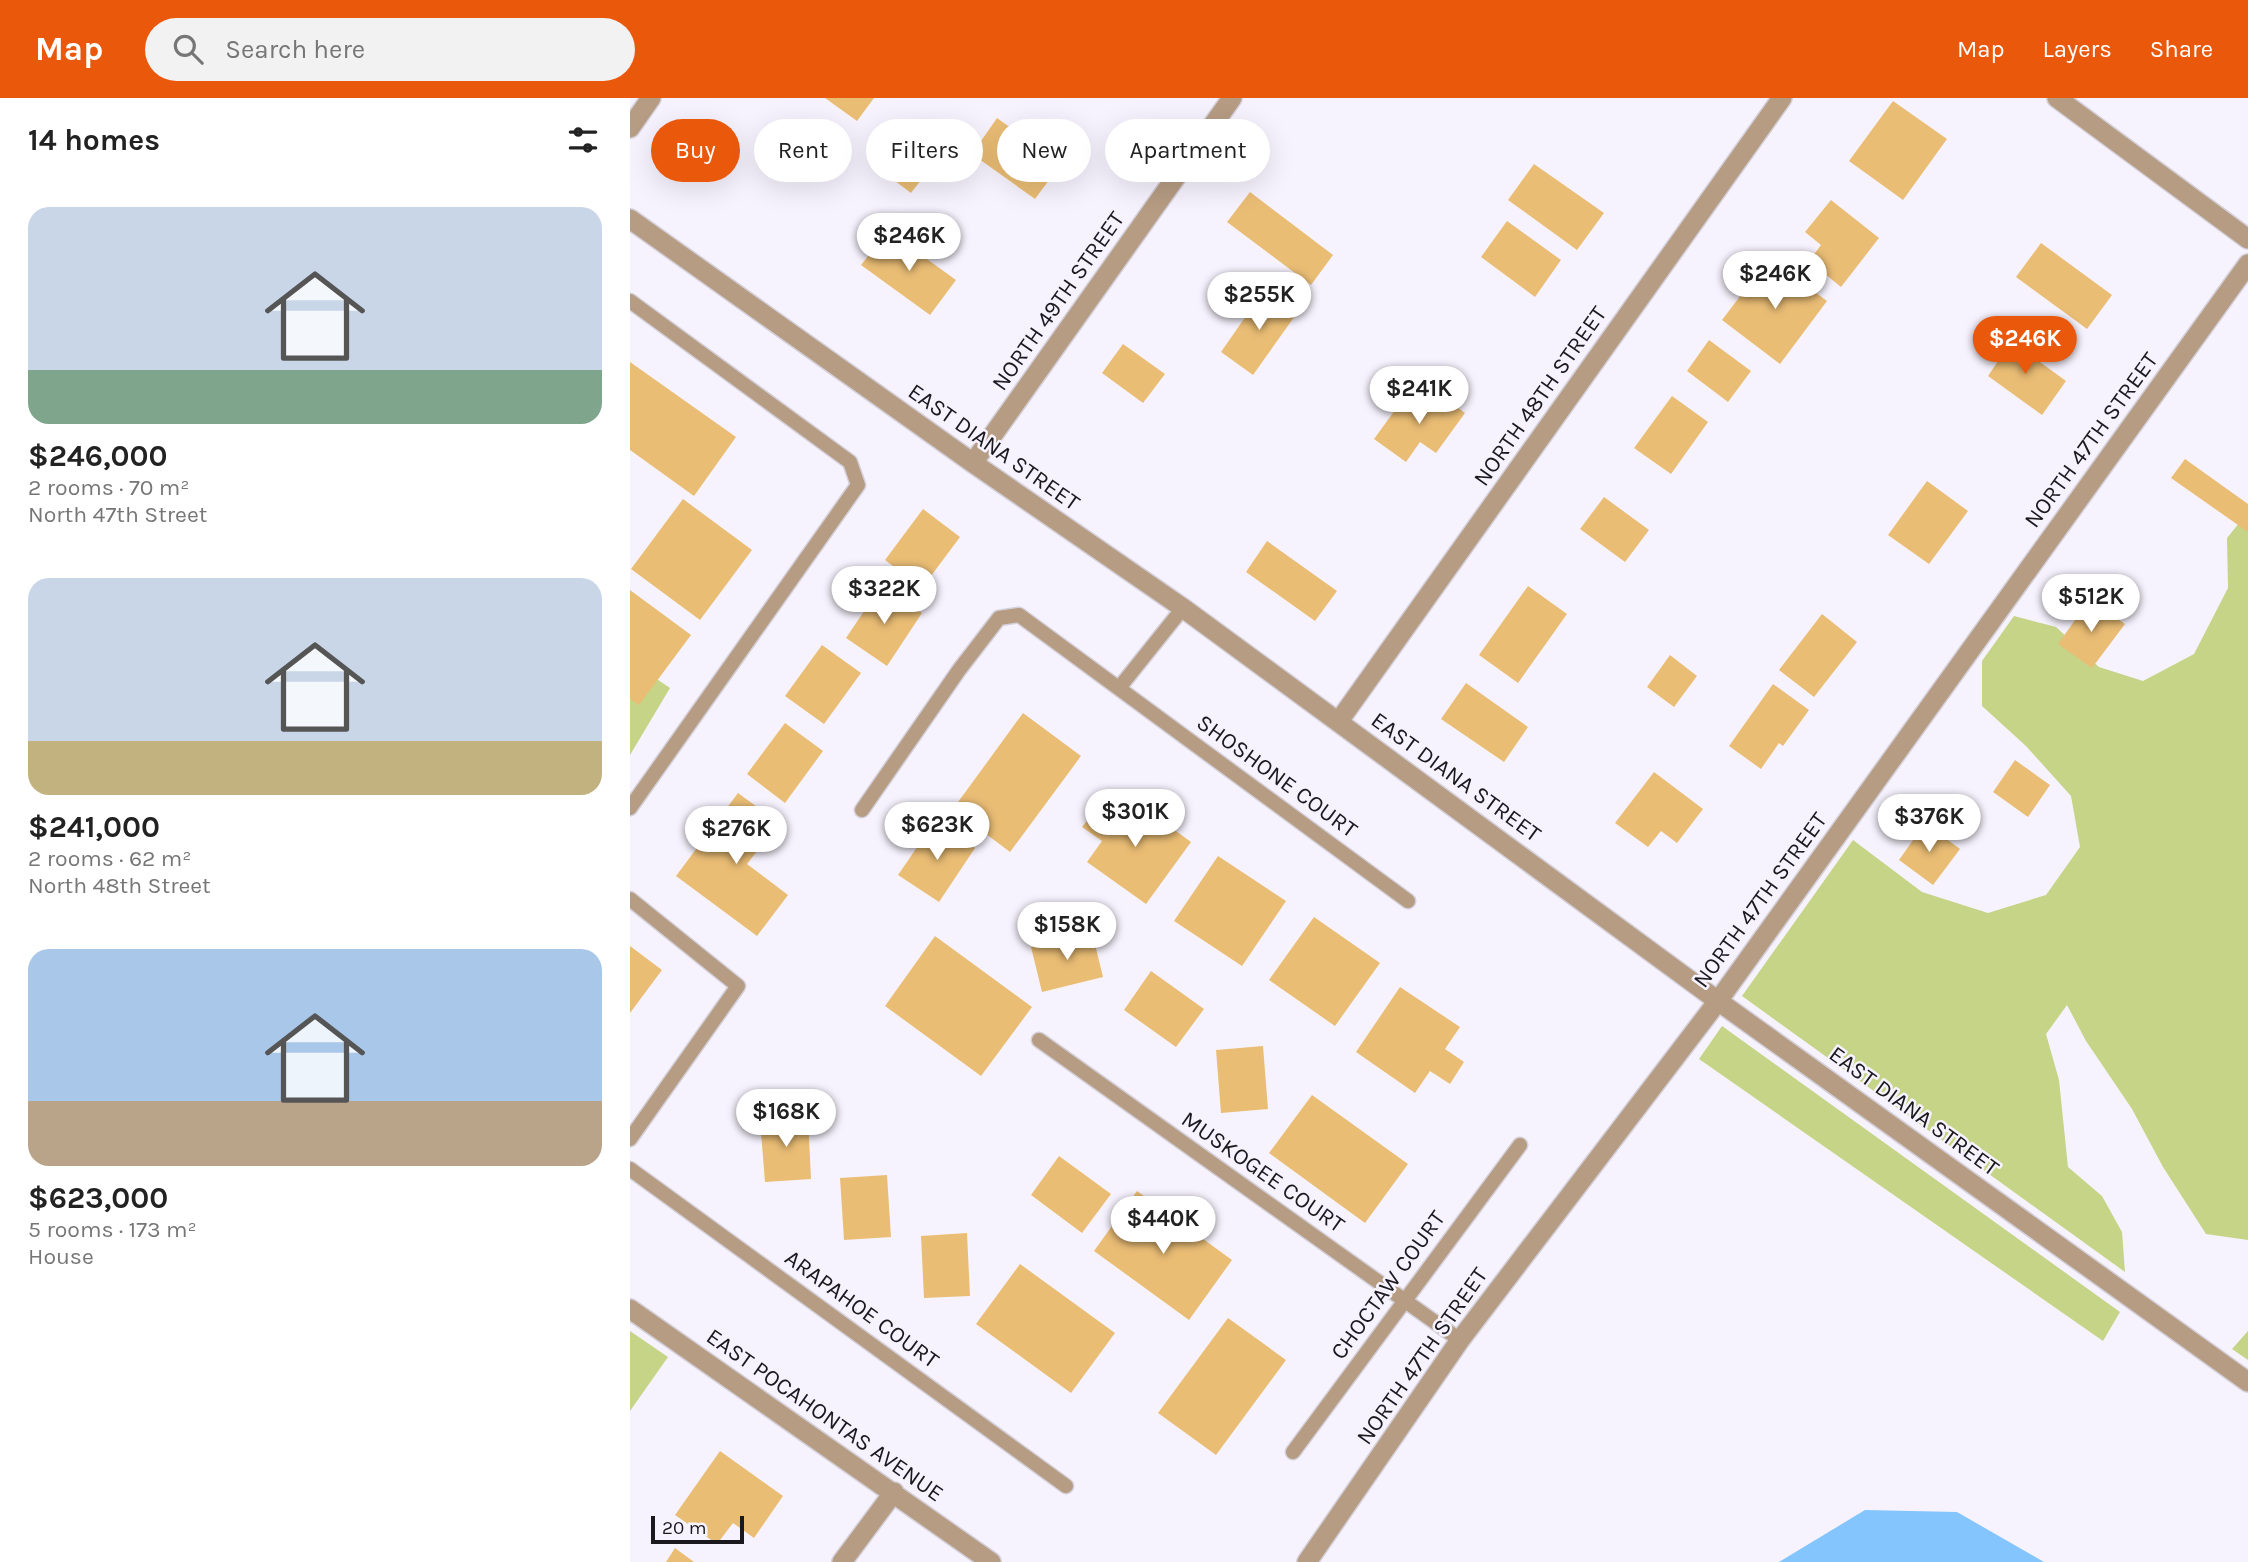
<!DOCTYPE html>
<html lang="en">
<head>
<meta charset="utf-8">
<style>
	:root { --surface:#fff; --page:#f2f2f2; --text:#222; --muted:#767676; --accent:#ea580c }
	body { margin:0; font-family:Karla,sans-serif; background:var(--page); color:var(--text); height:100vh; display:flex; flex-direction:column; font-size:26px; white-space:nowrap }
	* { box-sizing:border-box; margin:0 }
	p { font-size:23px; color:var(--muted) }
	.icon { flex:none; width:38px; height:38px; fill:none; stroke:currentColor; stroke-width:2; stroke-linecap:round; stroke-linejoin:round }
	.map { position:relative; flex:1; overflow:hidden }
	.side { display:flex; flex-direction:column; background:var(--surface); width:630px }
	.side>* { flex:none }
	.banner { position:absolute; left:21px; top:21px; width:665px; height:63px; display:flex; gap:14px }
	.scale { position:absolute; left:21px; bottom:18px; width:93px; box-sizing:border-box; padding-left:7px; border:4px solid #1b191e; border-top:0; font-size:19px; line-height:24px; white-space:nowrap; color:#1b191e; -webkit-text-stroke:5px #f7f3fe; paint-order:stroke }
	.price { position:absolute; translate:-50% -60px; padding:0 16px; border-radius:24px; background:#fff; color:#222; font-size:23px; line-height:46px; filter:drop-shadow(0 2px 4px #0008) }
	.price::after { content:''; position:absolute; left:50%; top:42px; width:21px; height:16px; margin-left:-10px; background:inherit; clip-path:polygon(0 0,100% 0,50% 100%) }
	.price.active { background:var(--accent); color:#fff }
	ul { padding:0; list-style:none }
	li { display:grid; align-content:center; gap:14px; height:371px; padding:0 28px }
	li span { display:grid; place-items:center; height:217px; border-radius:21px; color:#555 }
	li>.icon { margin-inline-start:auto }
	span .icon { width:126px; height:126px; fill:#fffc; stroke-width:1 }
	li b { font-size:30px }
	h2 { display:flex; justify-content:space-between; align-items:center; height:84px; padding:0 28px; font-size:30px }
	.chip { padding:0 24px; border-radius:32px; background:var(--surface); box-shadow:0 7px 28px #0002; font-size:24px; line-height:63px }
	.chip.active { background:var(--accent); color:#fff }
	header { display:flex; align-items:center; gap:42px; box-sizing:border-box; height:98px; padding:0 35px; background:var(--accent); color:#fff }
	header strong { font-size:33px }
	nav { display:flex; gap:38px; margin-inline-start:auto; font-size:24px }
	.search { width:490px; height:63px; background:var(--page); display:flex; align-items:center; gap:18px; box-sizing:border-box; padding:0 24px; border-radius:38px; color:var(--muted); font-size:26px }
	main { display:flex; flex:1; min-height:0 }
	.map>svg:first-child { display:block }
	.green { fill:#c5d486 }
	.water { fill:#83c5fc }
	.building { fill:#eabd75 }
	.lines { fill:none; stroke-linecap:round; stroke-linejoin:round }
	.service-casing { stroke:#d4d0da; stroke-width:17 }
	.minor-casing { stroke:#d4d0da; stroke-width:22 }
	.service { stroke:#b69c83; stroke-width:14 }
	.minor { stroke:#b69c83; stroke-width:19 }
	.labels { text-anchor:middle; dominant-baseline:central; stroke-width:5; stroke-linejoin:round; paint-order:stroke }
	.street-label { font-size:23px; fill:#1b191e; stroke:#f7f3fe }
</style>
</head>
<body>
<header>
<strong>Map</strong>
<div class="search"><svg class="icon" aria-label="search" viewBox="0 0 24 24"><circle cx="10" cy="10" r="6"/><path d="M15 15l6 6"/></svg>Search here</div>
<nav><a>Map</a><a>Layers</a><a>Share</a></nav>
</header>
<main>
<section class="side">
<h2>14 homes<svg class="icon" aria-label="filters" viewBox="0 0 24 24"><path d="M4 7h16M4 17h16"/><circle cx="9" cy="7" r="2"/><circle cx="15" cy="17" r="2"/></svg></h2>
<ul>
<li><span style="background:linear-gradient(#c9d6e8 75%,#7fa58c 0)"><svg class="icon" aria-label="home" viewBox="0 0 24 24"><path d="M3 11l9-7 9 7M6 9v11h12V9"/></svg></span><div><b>$246,000</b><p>2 rooms · 70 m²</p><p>North 47th Street</p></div></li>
<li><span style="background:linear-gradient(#c9d6e8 75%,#c2b280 0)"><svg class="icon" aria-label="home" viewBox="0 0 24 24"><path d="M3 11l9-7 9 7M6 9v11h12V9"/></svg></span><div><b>$241,000</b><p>2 rooms · 62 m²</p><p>North 48th Street</p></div></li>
<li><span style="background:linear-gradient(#a9c7e8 70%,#b9a48a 0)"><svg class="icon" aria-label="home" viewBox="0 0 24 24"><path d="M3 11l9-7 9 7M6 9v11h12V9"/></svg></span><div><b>$623,000</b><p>5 rooms · 173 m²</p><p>House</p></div></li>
</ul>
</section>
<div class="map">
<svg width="1618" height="1464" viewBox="0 0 1618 1464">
	<rect width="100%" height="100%" fill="#f7f3fe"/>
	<!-- green -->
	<path class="green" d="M1618 414V1142L1576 1136 1533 1069 1502 1011 1456 943 1437 907 1416 936 1429 982 1438 1069 1472 1098 1492 1134 1495 1174 1112 898 1223 742 1292 794 1358 815 1416 797 1450 749 1441 698 1396 648 1352 608V563L1384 518 1426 529 1469 569 1513 583 1564 556 1598 490 1597 440Z
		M0 563 40 590 0 657Z
		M1092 928 1490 1214 1473 1243 1069 961Z
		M0 1233 38 1259 0 1313Z
		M1618 1233V1262L1602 1251Z"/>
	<!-- water -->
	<path class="water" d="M1235 1412 1327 1414 1414 1464H1149Z"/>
	<!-- building -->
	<path class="building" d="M195 0H244L227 23Z
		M1263 3 1317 41 1273 102 1219 63Z
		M367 20 431 66 405 101 342 56Z
		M276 44 305 64 281 95 253 74Z
		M904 66 974 115 947 152 878 102Z
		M620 94 703 157 681 187 597 124Z
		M1201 102 1249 140 1211 189 1179 163 1191 147 1175 134Z
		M877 123 931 162 905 199 851 159Z
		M258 133 326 182 300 217 231 167Z
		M1411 145 1482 197 1457 231 1386 179Z
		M1139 160 1197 203 1150 266 1092 222Z
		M634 192 667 215 623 277 591 254Z
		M1374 238 1436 283 1412 317 1358 278 1368 263 1360 257Z
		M1079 242 1121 273 1098 304 1057 273Z
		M493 246 535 276 513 305 472 275Z
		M0 264 106 339 64 398 0 352Z
		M803 292 835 315 806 355 790 344 776 364 744 341 773 301 789 312Z
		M1042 298 1078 324 1041 376 1004 350Z
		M1555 361 1618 406V434L1541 380Z
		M1297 383 1338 413 1299 466 1258 437Z
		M974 399 1019 432 995 464 950 431Z
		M53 401 122 452 70 522 1 471Z
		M293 411 330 439 292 490 255 462Z
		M637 443 707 493 685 523 616 474Z
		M251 488 292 515 257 568 216 540Z
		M898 488 937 516 888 585 849 557Z
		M0 492 61 537 9 607 0 601Z
		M1460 501 1495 526 1462 570 1428 546Z
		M1192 516 1227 544 1184 599 1149 572Z
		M192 547 231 575 194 626 155 598Z
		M1040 557 1067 578 1044 609 1017 589Z
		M836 585 898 629 874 664 811 621Z
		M1143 586 1179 612 1153 648 1149 645 1131 671 1099 648Z
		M393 615 451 658 380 754 323 711Z
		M155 625 193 653 155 705 117 676Z
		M1385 662 1420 687 1398 719 1363 694Z
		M1024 674 1073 711 1047 745 1031 733 1018 749 985 725Z
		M108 695 149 725 117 766 158 797 127 838 46 778Z
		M502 701 561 744 516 806 457 764 472 743 452 729 468 709 487 722Z
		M305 723 345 750 309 804 268 777Z
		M1295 725 1330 751 1303 787 1269 762Z
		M588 758 656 803 612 868 544 823Z
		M684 819 750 865 705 928 639 882Z
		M462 834 473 879 412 894 401 849Z
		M305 838 402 909 351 978 255 908Z
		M0 848 32 872 0 915Z
		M521 873 574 911 546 949 494 912Z
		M770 889 830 929 815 951 834 964 820 986 800 973 785 995 726 954Z
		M633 948 638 1011 591 1015 586 952Z
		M682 997 778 1066 735 1125 639 1055Z
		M178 1019 181 1081 135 1084 130 1022Z
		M429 1058 481 1096 452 1135 401 1097Z
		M257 1077 261 1139 214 1142 210 1080Z
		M507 1093 602 1162 559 1222 464 1153Z
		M337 1135 340 1198 294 1200 291 1138Z
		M390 1166 485 1235 441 1295 346 1226Z
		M598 1220 656 1262 586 1357 528 1315Z
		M90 1353 153 1398 124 1440 103 1425 87 1446 45 1417Z
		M45 1450 64 1464H36Z"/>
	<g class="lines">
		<defs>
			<path id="service" d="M0 203 220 364 228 387 0 710
				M489 590 553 510
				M232 712 329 572 369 520 389 517 778 803
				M0 801 108 888 0 1041
				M409 942 830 1242
				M0 1071 436 1388
				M663 1354 890 1047"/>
			<path id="minor" d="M1427 0 1618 141
				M0 30 21 0
				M0 121 343 365 553 510 1088 903 1618 1284
				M343 365 602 0
				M709 623 1152 0
				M0 1211 361 1464
				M212 1464 264 1394
				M677 1464 830 1242 1088 903 1618 166"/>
		</defs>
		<!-- service casing -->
		<use href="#service" class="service-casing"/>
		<!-- minor casing -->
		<use href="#minor" class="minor-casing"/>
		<!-- service -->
		<use href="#service" class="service"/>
		<!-- minor -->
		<use href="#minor" class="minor"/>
	</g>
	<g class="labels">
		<!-- street labels -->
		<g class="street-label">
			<text transform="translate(428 203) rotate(-55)">NORTH 49TH STREET</text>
			<text transform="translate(910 298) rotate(-55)">NORTH 48TH STREET</text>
			<text transform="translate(1461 342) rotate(-54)">NORTH 47TH STREET</text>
			<text transform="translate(364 349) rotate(35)">EAST DIANA STREET</text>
			<text transform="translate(647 678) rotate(36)">SHOSHONE COURT</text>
			<text transform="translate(826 679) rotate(36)">EAST DIANA STREET</text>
			<text transform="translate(1130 802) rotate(-54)">NORTH 47TH STREET</text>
			<text transform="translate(1284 1013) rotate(36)">EAST DIANA STREET</text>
			<text transform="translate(633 1074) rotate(35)">MUSKOGEE COURT</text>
			<text transform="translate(758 1187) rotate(-54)">CHOCTAW COURT</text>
			<text transform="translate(232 1211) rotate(36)">ARAPAHOE COURT</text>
			<text transform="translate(792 1258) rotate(-55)">NORTH 47TH STREET</text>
			<text transform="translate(195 1317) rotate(35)">EAST POCAHONTAS AVENUE</text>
		</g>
	</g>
</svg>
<div class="scale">20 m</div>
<b class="price" style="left:279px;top:175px">$246K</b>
<b class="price" style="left:1145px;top:213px">$246K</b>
<b class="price" style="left:629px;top:234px">$255K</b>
<b class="price active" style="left:1395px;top:278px">$246K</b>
<b class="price" style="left:789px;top:328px">$241K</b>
<b class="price" style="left:254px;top:528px">$322K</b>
<b class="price" style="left:1461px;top:536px">$512K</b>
<b class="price" style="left:505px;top:751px">$301K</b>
<b class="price" style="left:1299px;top:756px">$376K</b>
<b class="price" style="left:307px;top:764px">$623K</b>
<b class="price" style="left:106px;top:768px">$276K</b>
<b class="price" style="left:437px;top:864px">$158K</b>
<b class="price" style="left:156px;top:1051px">$168K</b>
<b class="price" style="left:533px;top:1158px">$440K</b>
<div class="banner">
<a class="chip active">Buy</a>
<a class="chip">Rent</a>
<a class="chip">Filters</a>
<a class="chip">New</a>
<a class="chip">Apartment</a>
</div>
</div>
</main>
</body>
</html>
